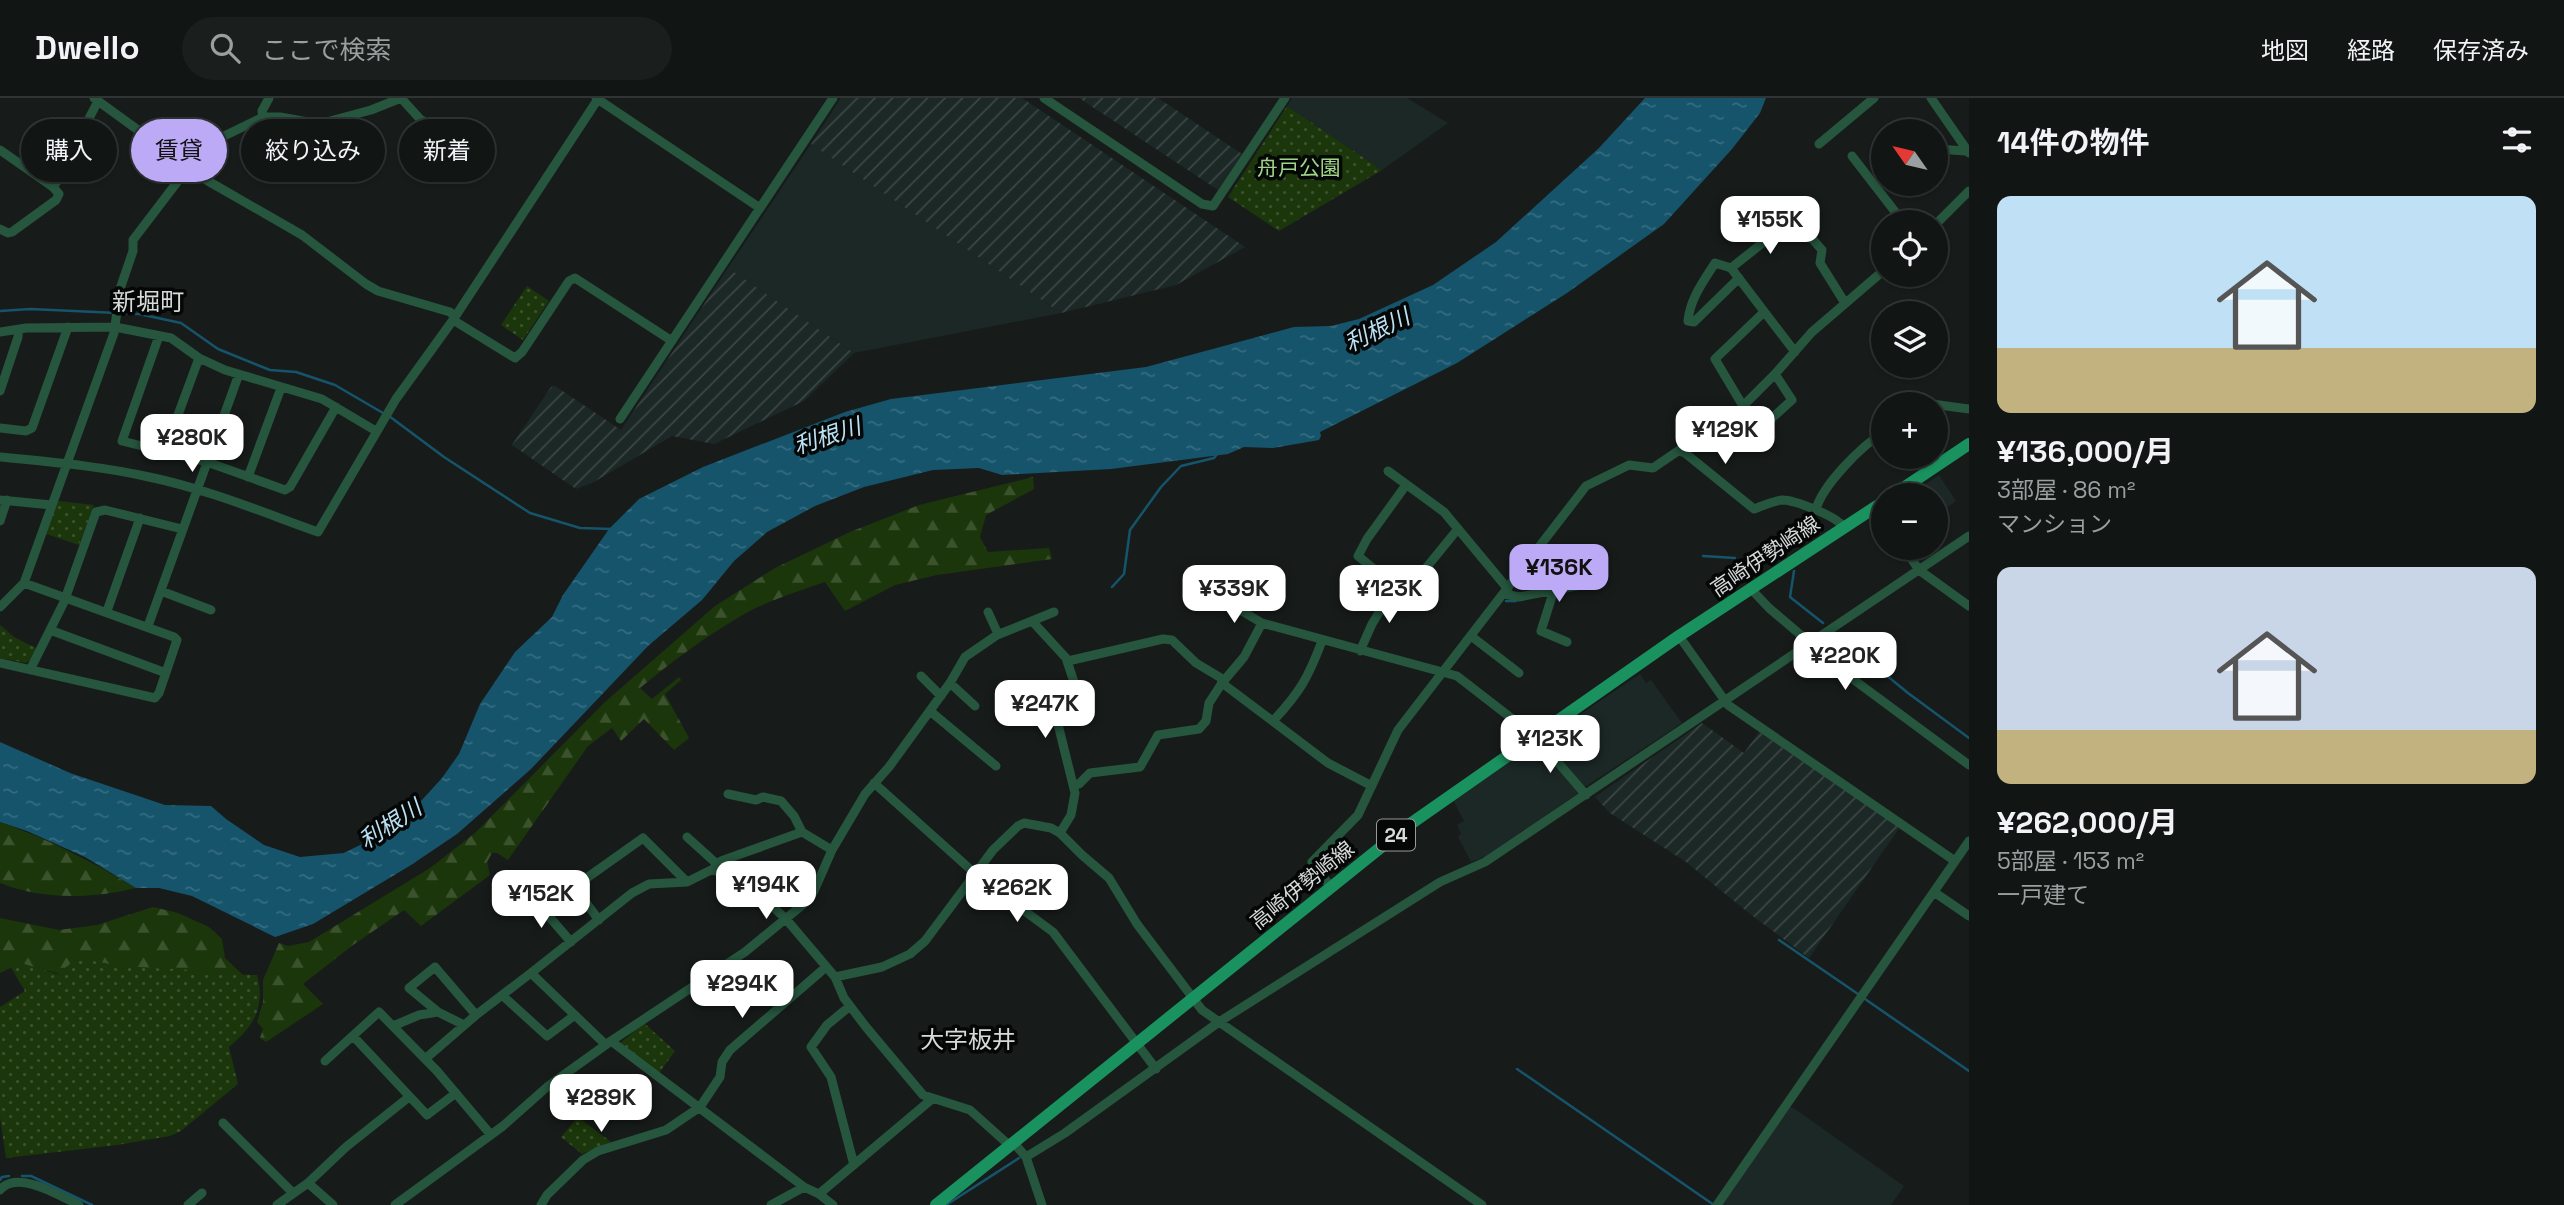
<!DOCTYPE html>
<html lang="ja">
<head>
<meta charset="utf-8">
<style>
	:root { --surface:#111514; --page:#1a1e1d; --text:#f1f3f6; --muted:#9c9fa0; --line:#303434; --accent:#bcaaf6 }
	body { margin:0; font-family:"Space Grotesk","Noto Sans JP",sans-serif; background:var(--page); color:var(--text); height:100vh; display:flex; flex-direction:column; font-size:26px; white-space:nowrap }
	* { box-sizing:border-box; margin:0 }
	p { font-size:23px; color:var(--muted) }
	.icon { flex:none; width:38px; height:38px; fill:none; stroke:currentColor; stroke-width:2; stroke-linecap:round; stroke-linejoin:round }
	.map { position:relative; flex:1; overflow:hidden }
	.details { display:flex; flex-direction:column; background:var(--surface); width:595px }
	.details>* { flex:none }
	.guide { position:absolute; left:21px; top:21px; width:665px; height:63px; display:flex; gap:14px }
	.needle { width:46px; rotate:304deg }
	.tools { position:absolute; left:1871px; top:21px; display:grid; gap:14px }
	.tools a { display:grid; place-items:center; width:77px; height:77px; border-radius:50%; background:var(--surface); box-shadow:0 2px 5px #0004,0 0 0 2px var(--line); font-size:35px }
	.price { position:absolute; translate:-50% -60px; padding:0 16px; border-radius:14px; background:#fff; color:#222; font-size:23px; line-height:46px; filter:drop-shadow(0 2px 4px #0008) }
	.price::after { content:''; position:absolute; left:50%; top:42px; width:21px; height:16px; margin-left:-10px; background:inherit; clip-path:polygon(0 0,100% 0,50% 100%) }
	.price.on { background:var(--accent); color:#111 }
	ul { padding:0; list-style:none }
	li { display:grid; align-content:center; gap:14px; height:371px; padding:0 28px }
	li span { display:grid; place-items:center; height:217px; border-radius:14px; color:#555 }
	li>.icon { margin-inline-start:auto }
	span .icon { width:126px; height:126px; fill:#fffc; stroke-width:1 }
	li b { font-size:30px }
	h2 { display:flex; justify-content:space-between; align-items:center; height:84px; padding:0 28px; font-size:30px }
	.pill { padding:0 24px; border-radius:32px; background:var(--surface); box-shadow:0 2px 5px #0004,0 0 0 2px var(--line); font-size:24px; line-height:63px }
	.pill.on { background:var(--accent); color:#111 }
	header { display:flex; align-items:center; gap:42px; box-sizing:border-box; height:98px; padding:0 35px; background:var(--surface); border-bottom:2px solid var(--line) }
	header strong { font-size:33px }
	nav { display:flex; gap:38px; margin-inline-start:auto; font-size:24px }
	.search { width:490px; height:63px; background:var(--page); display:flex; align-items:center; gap:18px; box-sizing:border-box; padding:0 24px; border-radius:38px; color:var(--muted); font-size:26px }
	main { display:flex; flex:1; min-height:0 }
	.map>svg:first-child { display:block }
	.built { fill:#1c2826 }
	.industrial { fill:url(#industrial-furrows) }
	.forest { fill:url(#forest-firs) }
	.park { fill:url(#park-dots) }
	.water { fill:url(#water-ripples) }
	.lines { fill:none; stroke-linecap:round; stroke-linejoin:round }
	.stream { stroke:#15546b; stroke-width:2.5 }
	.minor { stroke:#26563e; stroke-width:9 }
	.major { stroke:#1a925f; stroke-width:12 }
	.labels { text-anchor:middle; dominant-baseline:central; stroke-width:7; stroke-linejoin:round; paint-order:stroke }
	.shield { fill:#050606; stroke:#989a9a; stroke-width:2 }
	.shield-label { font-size:19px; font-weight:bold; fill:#d7dada }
	.park-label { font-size:21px; fill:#9fd586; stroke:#050606 }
	.street-label { font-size:21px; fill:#d7dada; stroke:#050606 }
	.water-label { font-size:23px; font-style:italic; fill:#bbe2f4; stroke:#050606 }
	.quarter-label { font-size:24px; fill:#d7dada; stroke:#050606 }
</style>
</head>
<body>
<header>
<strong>Dwello</strong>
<div class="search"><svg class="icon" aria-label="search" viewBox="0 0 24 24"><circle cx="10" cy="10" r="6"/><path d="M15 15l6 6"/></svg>ここで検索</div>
<nav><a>地図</a><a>経路</a><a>保存済み</a></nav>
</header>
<main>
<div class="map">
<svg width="1969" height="1107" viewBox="0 0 1969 1107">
	<defs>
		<pattern id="industrial-furrows" width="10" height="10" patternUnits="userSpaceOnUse" patternTransform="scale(1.75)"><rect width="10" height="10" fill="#1c2826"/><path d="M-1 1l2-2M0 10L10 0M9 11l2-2" fill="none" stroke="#3c4745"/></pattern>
		<pattern id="forest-firs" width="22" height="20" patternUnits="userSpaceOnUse" patternTransform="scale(1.75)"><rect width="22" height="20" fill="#1a360a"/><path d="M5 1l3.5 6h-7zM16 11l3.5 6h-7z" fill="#3b522d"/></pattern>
		<pattern id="park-dots" width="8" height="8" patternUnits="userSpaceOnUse" patternTransform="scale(1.75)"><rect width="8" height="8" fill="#1a360a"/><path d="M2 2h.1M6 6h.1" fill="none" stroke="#3b522d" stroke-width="1.8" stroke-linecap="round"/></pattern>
		<pattern id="water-ripples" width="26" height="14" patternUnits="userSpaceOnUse" patternTransform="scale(1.75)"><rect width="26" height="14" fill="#15546b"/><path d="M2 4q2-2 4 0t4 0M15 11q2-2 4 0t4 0" fill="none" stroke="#366c80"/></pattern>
	</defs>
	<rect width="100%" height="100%" fill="#171c1b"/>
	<!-- built -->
	<path class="built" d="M1292 0H1407L1448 25 1382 72 1287 8Z
		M811 46 1061 215 854 255 728 170Z
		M1939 377 1956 403 1936 417V397H1910Z
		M1640 576 1646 585 1651 582 1682 625 1585 689 1545 644V640Z
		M1536 644 1580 694 1486 758 1471 764 1458 739 1461 735 1457 727 1464 723 1453 702Z
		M1792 1009 1904 1088 1891 1107H1721L1788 1010Z"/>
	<!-- industrial -->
	<path class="industrial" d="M841 0H1022L1245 149 1176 187 1061 215 811 46Z
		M1079 0H1158L1242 56 1218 92Z
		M728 170 854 255 804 303 714 346 672 338 592 385 576 391 512 347 551 289 555 288 621 332Z
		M1702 625 1744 655 1759 634 1900 729 1809 860 1750 816 1686 764 1610 715 1595 699Z"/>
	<!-- forest -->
	<path class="forest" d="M1033 379 1034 391 986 417 980 439 988 454 1049 450 1052 461 937 477 895 487 845 513 825 484C796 494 763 504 736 521 702 541 670 565 640 590L652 601 679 579 681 582 665 596 689 640 674 652 644 621 621 643 612 630 588 648 508 762 497 755H492L487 764 490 777 421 828 404 812 353 847 303 886 323 906 266 944 260 940 263 931 257 924 263 904V882L279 845 288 848 309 844 430 770 475 735 605 604 715 508 775 470 850 434 919 407Z
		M0 724C49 741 92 764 136 790 90 801 44 802 0 785Z
		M153 809 178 815 209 829 222 841 225 860 243 877H66L19 866 0 875V820L59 832 97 827Z"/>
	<!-- park -->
	<path class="park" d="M1287 8 1382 72 1279 133 1228 99Z
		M527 188 549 203 523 242 501 227Z
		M58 403 94 407 79 447 46 436Z
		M0 527 14 539 36 550 30 562 26 565 0 560Z
		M78 860 121 868 191 872 218 876 257 877C266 910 253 929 229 949L238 986 181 1033 170 1038 117 1047 6 1060 0 1019V909L25 893 10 868 18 864 57 876Z
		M644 925 675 953 659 975 619 946Z
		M578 1019 611 1044 582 1056 561 1039Z"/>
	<!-- water -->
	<path class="water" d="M1645 0H1766L1760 15 1732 51 1664 126 1567 195 1457 265 1320 334 1321 338 1319 342 1273 350 1244 349 1228 356 1111 371 1002 377 979 370 933 372 864 389 815 408 767 434 734 463 702 502 648 548 531 671 457 736 411 767 313 826 275 839 192 798 159 790H136L85 759 27 733 0 724V644L70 675 165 707 211 708 226 721 264 747 300 759 344 755 384 735 422 702 442 680 459 656 480 606 515 554 552 519 563 497 609 431 639 401 703 369 845 314 891 301 1146 269 1294 229 1331 228 1359 221 1433 187 1496 144 1599 50Z"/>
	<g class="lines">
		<!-- stream -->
		<path class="stream" d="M0 213 30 211 139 216 181 225 218 251 270 272 296 274 335 287 383 315
			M389 318 444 359 530 415 580 430 612 431
			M1703 458 1735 460
			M1745 459 1768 462
			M1794 473 1790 499 1823 525
			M1112 489 1124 476 1130 432 1161 389 1181 368 1214 360 1218 355
			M1506 503H1516
			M1836 536 1908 595 1969 640
			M1779 842 1858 896
			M1865 901 1969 973
			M1517 971 1714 1107
			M22 1078H31L92 1107
			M0 1082 2 1079 9 1078
			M946 1107 1019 1060"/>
		<!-- minor -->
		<path class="minor" d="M94 0 208 83 302 137 366 186 378 193 450 214 454 218
			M401 0 420 21 433 29
			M596 0 760 110
			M1044 0 1202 106 1213 108 1285 0
			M1931 0 1969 55
			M263 19 262 13 269 0
			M1819 46 1874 0
			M1936 51 1966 53
			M0 52 53 89 79 53 82 34 98 3
			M1852 58 1903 124
			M1936 126 1969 93
			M0 131 8 135 12 134 56 102 59 96 53 89
			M1731 170 1715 165C1703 184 1690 201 1688 223L1694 224 1739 180
			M453 222 598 1
			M0 234 26 230 115 229 171 240 199 260 225 272 322 301 376 333
			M159 238 122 343 207 364 285 392 290 389 336 309
			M1795 254 1731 170 1794 120 1822 152 1820 165 1845 205
			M0 293 18 239 19 231
			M1932 306 1969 311
			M1743 308 1715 261 1763 215
			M620 321 833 0
			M1771 321 1792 302 1775 276
			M0 330 26 333 32 330 68 229
			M165 352 199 260
			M1679 353 1685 355 1754 411C1762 408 1773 403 1782 402 1795 402 1836 418 1844 429
			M0 359C50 364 100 368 149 379 207 391 262 414 318 434L396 301 453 222 515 260 522 254 569 183 575 180 672 243
			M1388 373 1444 414 1508 491
			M248 379 281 290
			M1406 387 1367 441 1358 458 1395 488 1408 492 1457 432
			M0 402 52 407
			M1816 411C1823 387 1861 348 1883 335
			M0 423 7 402
			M1904 450 1919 472 1969 508
			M1751 491 1769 510 1850 579 1969 667
			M1554 492 1541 533 1567 544
			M161 493 211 512
			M1505 496 1519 499 1586 486 1597 472
			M1220 500 1262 525 1457 578 1537 640 1586 697
			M0 509 24 485 114 235 120 191 133 153V142L197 58 216 42 263 19H280L319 26 371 12 401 0
			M107 513 140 420
			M988 514 998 536
			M1032 523 1066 560 1077 593 1052 602 1075 695 1071 717 1060 735
			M148 528 239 276
			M50 532 166 575
			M1471 538 1519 575
			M1679 538 1728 607 1955 763
			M1360 553 1372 526 1395 488
			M1068 563 1163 541 1172 542 1196 565 1221 580 1222 585 1328 665 1372 688
			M0 565 155 600 159 595 177 542 174 539 24 485
			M31 570 64 504 96 414 105 412 182 431
			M921 578 941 598
			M950 585 975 608
			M930 613 996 668
			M1274 622C1300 594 1308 580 1322 543
			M874 685 980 780 1053 834 1156 971
			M1074 686H1079L1090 675 1140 669 1158 637 1199 631 1206 623 1209 605 1222 585 1244 559 1262 525
			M728 696 756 702 763 699 781 703 794 718 802 734 832 752
			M687 739 718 767
			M713 771 721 763 802 734
			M1330 788 1312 764 1358 717 1398 632 1586 388 1629 367 1653 370 1694 342 1721 329 1728 323 1775 276 1812 234 1883 173
			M1934 794 1969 818
			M534 801 571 844
			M599 822 574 789 643 740 687 784
			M835 879 882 869 910 856 925 843 993 752 1018 728 1024 725 1051 730 1060 735 1082 757 1109 780 1137 826 1202 912 1482 1107
			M502 897 547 938 575 917
			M850 908 827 927 811 949 831 979 854 1067
			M464 927 438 914 409 890 435 869 476 917
			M393 928 419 917 438 914
			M353 938 427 1017 456 995
			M611 943 804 1089 819 1096 833 1107
			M606 947 531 875 632 795 649 786 687 784 713 771 761 798 786 821 835 879 844 900 866 929 923 997 970 1012 1009 1047
			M425 961 476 917 531 875
			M325 963 379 914 437 973 491 1037
			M223 1025 293 1095
			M1013 1044 1026 1059 1042 1107
			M1026 1059 1065 1035 1219 924 1440 784 1485 764 1969 438
			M308 1085 346 1049 409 999
			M0 1092C17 1071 60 1098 79 1107
			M819 1096 932 1001
			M188 1107 202 1095
			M277 1107 308 1085 333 1107
			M395 1107 503 1028 547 989 611 943 745 854 806 804 814 793 832 752 865 696 889 669 950 585 965 559 997 537 1054 514
			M541 1107 547 1097 583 1062 598 1053 666 1032 700 1009 720 979 722 964 730 952 826 869
			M771 1107 804 1089
			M1717 1107 1969 743"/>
		<!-- major -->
		<path class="major" d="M1893 397 1969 346
			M936 1107 1406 729 1679 538 1883 404"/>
	</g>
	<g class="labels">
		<!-- shield labels -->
		<rect class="shield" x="1377" y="721.5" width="38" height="31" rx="5"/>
		<g class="shield-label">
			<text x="1396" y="737">24</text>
		</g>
		<!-- park labels -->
		<g class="park-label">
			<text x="1299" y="69">舟戸公園</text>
		</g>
		<!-- street labels -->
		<g class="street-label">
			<text transform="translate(1765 458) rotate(-34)">高崎伊勢崎線</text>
			<text transform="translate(1302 787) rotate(-39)">高崎伊勢崎線</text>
		</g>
		<!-- water labels -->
		<g class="water-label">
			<text transform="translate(1377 232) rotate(-26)">利根川</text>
			<text transform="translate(827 338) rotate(-18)">利根川</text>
			<text transform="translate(390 726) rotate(-33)">利根川</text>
		</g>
		<!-- quarter labels -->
		<g class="quarter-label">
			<text x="148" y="203">新堀町</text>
			<text x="968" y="941">大字板井</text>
		</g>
	</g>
</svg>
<div class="tools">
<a><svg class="needle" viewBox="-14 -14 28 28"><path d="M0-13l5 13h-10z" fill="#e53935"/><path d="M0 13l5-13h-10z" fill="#9c9fa0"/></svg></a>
<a><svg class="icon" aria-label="locate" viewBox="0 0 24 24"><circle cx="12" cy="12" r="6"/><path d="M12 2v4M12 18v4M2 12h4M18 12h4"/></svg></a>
<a><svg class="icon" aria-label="layers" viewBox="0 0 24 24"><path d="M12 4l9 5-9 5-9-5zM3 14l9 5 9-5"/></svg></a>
<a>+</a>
<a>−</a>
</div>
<b class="price" style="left:1770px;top:158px">¥155K</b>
<b class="price" style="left:1725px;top:368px">¥129K</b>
<b class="price" style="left:192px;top:376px">¥280K</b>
<b class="price on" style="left:1559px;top:506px">¥136K</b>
<b class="price" style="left:1234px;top:527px">¥339K</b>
<b class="price" style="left:1389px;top:527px">¥123K</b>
<b class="price" style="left:1845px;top:594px">¥220K</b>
<b class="price" style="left:1045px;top:642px">¥247K</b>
<b class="price" style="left:1550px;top:677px">¥123K</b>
<b class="price" style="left:766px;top:823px">¥194K</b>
<b class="price" style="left:1017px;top:826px">¥262K</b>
<b class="price" style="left:541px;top:832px">¥152K</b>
<b class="price" style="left:742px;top:922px">¥294K</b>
<b class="price" style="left:601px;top:1036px">¥289K</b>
<div class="guide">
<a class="pill">購入</a>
<a class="pill on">賃貸</a>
<a class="pill">絞り込み</a>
<a class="pill">新着</a>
</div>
</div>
<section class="details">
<h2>14件の物件<svg class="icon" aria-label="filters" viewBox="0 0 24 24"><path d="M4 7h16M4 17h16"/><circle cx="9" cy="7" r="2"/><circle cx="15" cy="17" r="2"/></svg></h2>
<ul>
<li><span style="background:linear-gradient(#bfe0f5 70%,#c2b280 0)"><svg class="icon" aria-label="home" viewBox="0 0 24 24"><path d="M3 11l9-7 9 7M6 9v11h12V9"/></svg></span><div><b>¥136,000/月</b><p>3部屋 · 86 m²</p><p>マンション</p></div></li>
<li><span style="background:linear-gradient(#c9d6e8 75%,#c2b280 0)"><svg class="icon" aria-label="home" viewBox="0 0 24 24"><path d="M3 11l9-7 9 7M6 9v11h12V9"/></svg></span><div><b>¥262,000/月</b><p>5部屋 · 153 m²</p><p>一戸建て</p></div></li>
</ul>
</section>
</main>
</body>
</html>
